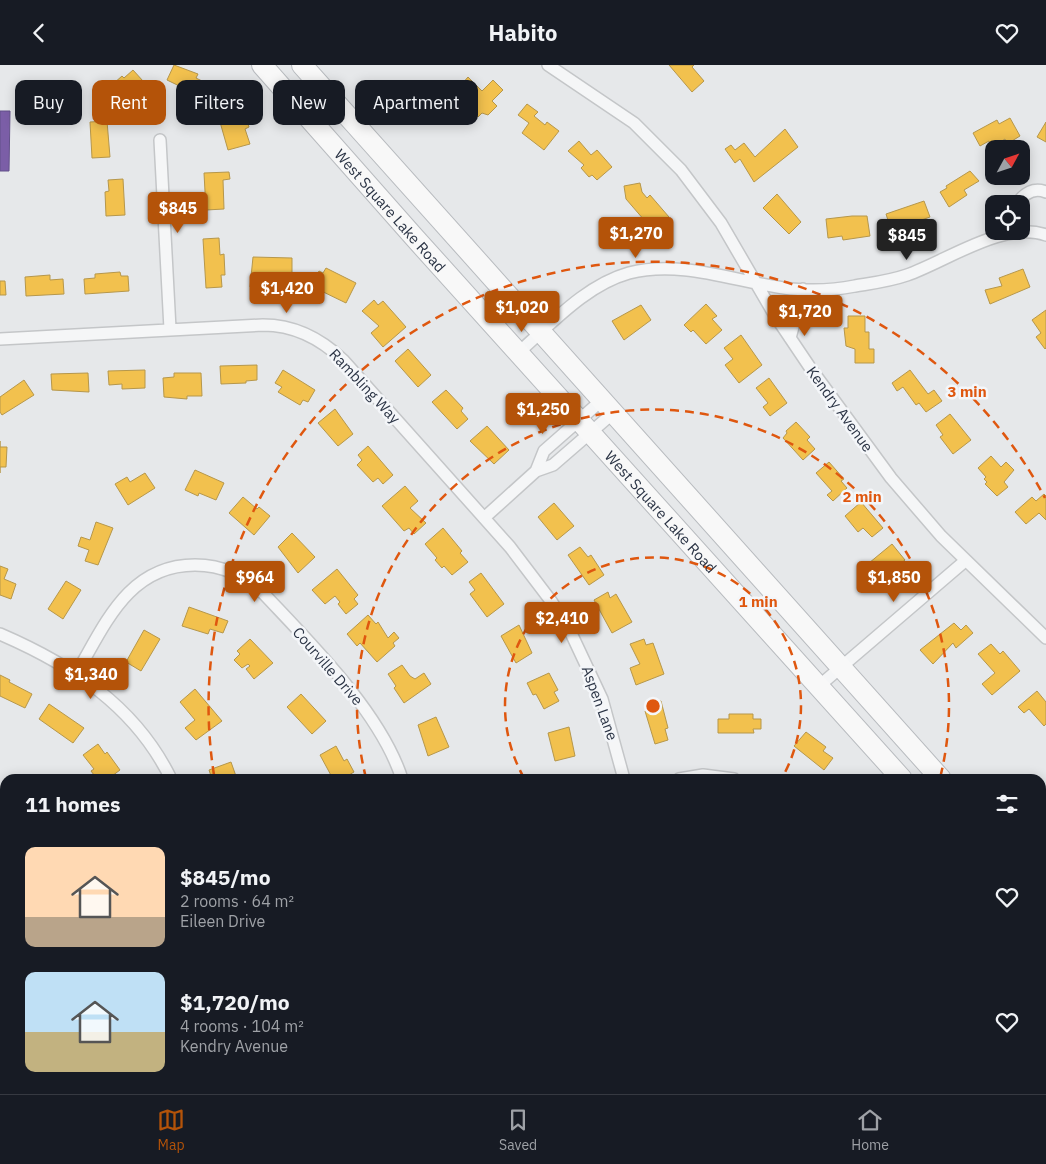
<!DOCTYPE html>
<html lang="en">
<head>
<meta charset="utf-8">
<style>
	:root { --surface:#171b24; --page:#242831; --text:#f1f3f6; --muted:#9ea1a6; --line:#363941; --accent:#b45309 }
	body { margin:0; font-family:"IBM Plex Sans",sans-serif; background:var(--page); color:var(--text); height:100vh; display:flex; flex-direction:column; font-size:19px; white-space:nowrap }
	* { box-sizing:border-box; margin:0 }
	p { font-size:16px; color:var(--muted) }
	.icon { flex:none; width:28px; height:28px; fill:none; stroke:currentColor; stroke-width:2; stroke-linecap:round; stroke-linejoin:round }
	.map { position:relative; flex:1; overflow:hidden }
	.panel { position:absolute; left:0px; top:709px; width:1046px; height:321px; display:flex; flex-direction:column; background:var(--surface); border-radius:15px 15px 0 0; box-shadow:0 2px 12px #0003 }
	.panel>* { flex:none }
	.top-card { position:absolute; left:15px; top:15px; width:500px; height:45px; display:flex; gap:10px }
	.needle { width:32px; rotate:50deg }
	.buttons { position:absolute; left:985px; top:75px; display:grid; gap:10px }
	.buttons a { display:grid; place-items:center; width:45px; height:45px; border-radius:10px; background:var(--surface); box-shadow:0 2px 12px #0003; font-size:25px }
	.price { position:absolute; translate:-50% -42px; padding:0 11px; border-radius:5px; background:var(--accent); color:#fff; font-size:16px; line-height:32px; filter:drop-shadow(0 1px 2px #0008) }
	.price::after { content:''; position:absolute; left:50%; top:30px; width:15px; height:11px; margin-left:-8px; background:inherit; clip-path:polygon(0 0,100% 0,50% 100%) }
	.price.on { background:#222; color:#fff }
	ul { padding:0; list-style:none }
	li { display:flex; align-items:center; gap:15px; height:125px; padding:0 25px }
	li span { display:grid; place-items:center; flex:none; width:140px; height:100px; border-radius:10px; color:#555 }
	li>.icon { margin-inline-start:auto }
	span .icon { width:60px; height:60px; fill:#fffc; stroke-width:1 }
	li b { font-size:21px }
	h2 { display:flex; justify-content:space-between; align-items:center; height:60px; padding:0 25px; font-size:21px }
	.chip { padding:0 18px; border-radius:10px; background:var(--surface); box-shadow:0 2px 12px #0003; font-size:18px; line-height:45px }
	.chip.on { background:var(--accent); color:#fff }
	header { display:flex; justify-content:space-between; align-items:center; height:65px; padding:0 25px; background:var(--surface); font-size:22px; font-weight:700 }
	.menu { display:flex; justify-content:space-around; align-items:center; height:70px; border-top:1px solid var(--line); background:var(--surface); font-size:14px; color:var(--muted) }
	.menu a { display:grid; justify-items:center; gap:2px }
	.menu .on { color:var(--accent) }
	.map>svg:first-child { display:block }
	.homes { fill:#f2c14e; stroke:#b6974b }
	.offices { fill:#7b5ea7; stroke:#63518a }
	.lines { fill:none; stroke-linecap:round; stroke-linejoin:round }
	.minor-casing { stroke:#c4c6c8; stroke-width:14 }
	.trunk-casing { stroke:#b8bbbf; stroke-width:22 }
	.minor { stroke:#f5f6f7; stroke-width:11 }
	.trunk { stroke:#f8f8f8; stroke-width:20 }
	.ring { fill:none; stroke:#df570f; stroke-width:2.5; stroke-dasharray:9 6 }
	.labels { text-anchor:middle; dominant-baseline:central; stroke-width:5; stroke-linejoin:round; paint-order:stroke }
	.street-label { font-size:15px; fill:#2b3445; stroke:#f4f6f9 }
	.centre { fill:#df570f; stroke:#f4f6f9; stroke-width:2.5 }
	.ring-label { font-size:15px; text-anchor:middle; font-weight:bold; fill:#df570f; stroke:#f4f6f9; stroke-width:5; stroke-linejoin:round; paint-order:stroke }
</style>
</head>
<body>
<header><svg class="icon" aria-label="back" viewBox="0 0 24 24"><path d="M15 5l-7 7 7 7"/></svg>Habito<svg class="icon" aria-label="heart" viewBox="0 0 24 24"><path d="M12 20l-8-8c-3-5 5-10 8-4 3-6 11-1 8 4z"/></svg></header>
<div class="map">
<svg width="1046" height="1029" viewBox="0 0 1046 1029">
	<rect width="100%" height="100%" fill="#e6e8ea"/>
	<!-- homes -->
	<path class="homes" d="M174 0 198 9 196 13 206 18 200 31 167 15Z
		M669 0H694L692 2 704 16 692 27Z
		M133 5 143 16 116 40 104 27 122 11 124 13Z
		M468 12 482 26 493 15 503 25 492 36 497 41 488 50 482 48 478 52 455 27Z
		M527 39 538 47 534 51 545 60 547 57 559 66 544 85 522 68 529 58 518 50Z
		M238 40 240 48 244 46 249 62 245 64 250 79 228 85 220 57 224 56 221 45Z
		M1010 53 1020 71 1007 79 1005 74 992 82 989 76 980 81 973 68 997 55 999 59Z
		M107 56 110 92 92 93 90 57Z
		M1046 57V77L1037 72Z
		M785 64 798 82 754 117 740 94 735 98 725 84 731 80 735 85 744 78 755 92Z
		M579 76 591 90 597 85 612 102 597 115 592 110 589 112 581 103 584 100 568 86Z
		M970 106 979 116 964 125 967 130 949 142 940 127 947 123 946 121Z
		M229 107 230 114 223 115 224 144 206 145 204 108Z
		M123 114 125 150 106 151 105 127 109 126 108 115Z
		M640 118 642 127 647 133 650 130 669 152 658 161 656 158 651 163 626 134 624 121Z
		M777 129 801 157 789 169 763 143Z
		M924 136 930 152 905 161 908 170 894 174 886 149Z
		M852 151H867L870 171 843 175 842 171 828 173 826 154Z
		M219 173 220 190 224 189 225 210H221L222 222 206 223 203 174Z
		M253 192 292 193V214L270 213V223L250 222Z
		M326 203 356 218 346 238 311 221 319 206 323 208Z
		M1023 204 1030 222 990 239 985 225 1002 221 999 213Z
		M120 207 121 211H128L129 226 85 229 84 214 95 213V209Z
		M50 210V215L63 214 64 229 26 231 25 212Z
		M0 216H5L6 230H0Z
		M374 235 378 240 383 236 406 262 383 282 371 268 379 261 362 246Z
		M706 239 717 251 712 254 722 265 706 279 693 265 691 267 684 260Z
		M641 240 651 255 624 275 612 256Z
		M1046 245V283L1045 284 1036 272 1041 268 1032 255Z
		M848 251H865V267H869V284H874V298H855V284L846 281 844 263H848Z
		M741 270 762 300 739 318 725 300 733 294 724 283Z
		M408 284 431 310 418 322 395 296Z
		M257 300V315L246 316V318L221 319 220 301Z
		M145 305V323L122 324V319L109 320 108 306Z
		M283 305 315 325 308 337 303 335 300 340 278 327 282 322 275 318Z
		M910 305 928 329 934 325 942 336 926 347 919 338 916 340 903 322 897 326 892 318Z
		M88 308 89 327 52 325 51 309Z
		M174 308H201L202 331H187V334L164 332 163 313 174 312Z
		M769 313 787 338 770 351 763 342 768 338 756 323Z
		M24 315 34 330 2 350 0 347V332Z
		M446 325 463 343 461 346 468 354 457 364 432 337Z
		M335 344 353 369 338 381 318 358Z
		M950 349 971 375 953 389 940 372 943 370 936 360Z
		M796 357 810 372 807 375 815 384 803 395 783 373 787 368 786 366Z
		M487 361 509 385 494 399 470 376Z
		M0 376V382H7L6 402H0V408Z
		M368 381 393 410 383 419 378 413 373 417 357 400 362 395 358 390Z
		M991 391 1001 402 1006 397 1014 405 1004 417 1008 422 997 431 985 419 987 417 984 414 986 412 978 403Z
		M829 397 844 414 841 416 847 423 833 436 827 430 832 426 816 408Z
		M195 405 224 418 216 435 199 428 198 431 185 425Z
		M145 408 155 423 128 440 115 419 127 412 130 417Z
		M405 421 418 436 410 443 426 458 414 469 409 463 404 466 382 441Z
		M1044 429 1046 431V455L1039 448 1026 459 1015 447 1032 432 1036 436Z
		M243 432 257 444 259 442 270 451 254 470 229 448Z
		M861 437 883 463 872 472 863 463 858 467 845 451Z
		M554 438 574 461 557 475 538 452Z
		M96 457 113 463 98 500 85 496 89 485 78 481 81 472 90 475Z
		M443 463 462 486 460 488 468 497 452 510 444 501 442 503 435 495 437 493 425 479Z
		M292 468 315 492 298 508 278 482Z
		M892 479 905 495 882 514 869 498Z
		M580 482 588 492 591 490 604 510 589 520 568 490Z
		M0 501 8 504 4 514 16 519 11 534 0 530Z
		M337 504 358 530 354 534 358 539 346 549 338 539 340 537 335 531 325 539 312 525Z
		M481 508 504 539 487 552 470 529 475 525 469 517Z
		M66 516 81 525 63 554 48 544Z
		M608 527 610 533 616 529 632 557 612 568 594 535Z
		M189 542 228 556 223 568 210 564 208 569 182 561Z
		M368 550 376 559 378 557 388 573 394 567 399 573 393 578 395 581 377 597 360 578 357 581 347 569Z
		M954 558 961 565 966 560 973 568 956 583 953 578 933 599 920 585Z
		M519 560 532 588 516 598 501 571Z
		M144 565 160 574 141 606 126 597Z
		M250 574 273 598 254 614 246 604 250 601 248 599 242 603 234 595 240 589 237 586Z
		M644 574 646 580 653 578 664 609 636 620 630 603 640 599 630 579Z
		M991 579 1000 589 1003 586 1020 606 992 630 982 619 995 608 978 589Z
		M402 600 410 611 415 614 424 608 431 619 404 638 394 623 396 621 388 609Z
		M549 608 558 625 554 627 559 636 544 644 536 629 533 630 527 618Z
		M0 610 10 615 9 617 32 629 25 643 0 631Z
		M195 624 222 656 196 675 185 663 195 655 180 637Z
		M1037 626 1046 637V659L1044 661 1029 644 1024 648 1018 642Z
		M301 629 326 656 312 669 287 642Z
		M661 636 668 663 665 664 668 675 655 679 645 646 648 645 646 640Z
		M49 639 84 663 73 678 39 654Z
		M729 649H753V654H761V664H753L754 668H718V654H729Z
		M436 652 449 682 428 691 418 660Z
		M569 662 575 691 555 696 548 668Z
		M806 667 826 682 823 686 833 693 824 705 794 681Z
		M98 679 105 689 107 687 120 705 108 714H97L91 706 94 704 83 690Z
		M336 681 344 696 347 694 354 707 342 714H333L320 690Z
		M231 697 237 714H212L209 705Z
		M0 747 5 750V771L0 767Z
		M0 856 5 859V880L0 877Z
		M5 986V1016L4 1017 0 1015V995Z
		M260 1025H300L299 1028 303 1029H258Z
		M400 1025H420L418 1029H399Z
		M624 1025H643L642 1029H623Z
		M700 1025H724L735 1027V1029H699Z
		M778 1025H815L816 1029H779Z"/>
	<!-- offices -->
	<path class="offices" d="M0 46H10L9 106H0Z"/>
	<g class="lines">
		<defs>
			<path id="minor" d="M548 0 634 58 681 105 721 158 774 249 811 304 891 413 941 471 1046 573
				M160 75 170 264
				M1017 139C1024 128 1034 122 1046 127
				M790 273 803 224
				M0 274 263 260C295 260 320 273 343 295L510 482 551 536 571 568 602 634 624 714
				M519 287C552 258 586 220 629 208 683 194 738 218 791 224 811 226 835 225 855 221 873 218 890 216 907 210 947 196 1004 155 1046 170
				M536 406 544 386 602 335
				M484 453 536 406 553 400 613 348
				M0 569C72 600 136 642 171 714
				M76 609C105 560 128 500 195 500 223 500 244 511 264 529 311 579 381 648 402 714
				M819 621 965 496
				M679 714 703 710 734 714
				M0 813 5 816
				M130 1025 140 1029
				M355 1029 357 1025
				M583 1029 584 1025"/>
			<g id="trunk">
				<path id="s1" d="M262 0 414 172 902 714"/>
				<path d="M302 0 941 714"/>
				<path d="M1041 825 1046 830"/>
				<path d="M1041 869 1046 874"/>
			</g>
		</defs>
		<!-- minor casing -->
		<use href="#minor" class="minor-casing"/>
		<!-- trunk casing -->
		<use href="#trunk" class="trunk-casing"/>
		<!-- minor -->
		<use href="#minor" class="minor"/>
		<!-- trunk -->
		<use href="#trunk" class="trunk"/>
	</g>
	<!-- distance rings -->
	<g class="ring">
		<path d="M524 713A148 148 0 1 1 782 713"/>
		<path d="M366 713A296 296 0 1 1 940 713"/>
		<path d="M214 710A444 444 0 0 1 1045 433"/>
	</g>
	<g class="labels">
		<!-- street labels -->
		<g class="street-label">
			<text stroke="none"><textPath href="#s1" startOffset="194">West Square Lake Road</textPath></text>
			<text transform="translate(365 321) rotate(47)">Rambling Way</text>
			<text transform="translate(840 344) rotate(54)">Kendry Avenue</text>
			<text stroke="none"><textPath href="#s1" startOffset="599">West Square Lake Road</textPath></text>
			<text transform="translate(328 601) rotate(49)">Courville Drive</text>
			<text transform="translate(600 638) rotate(70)">Aspen Lane</text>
		</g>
	</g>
	<circle cx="653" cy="641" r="8" class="centre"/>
	<g class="ring-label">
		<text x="967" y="332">3 min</text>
		<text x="862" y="437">2 min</text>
		<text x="758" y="542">1 min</text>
	</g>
</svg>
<div class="buttons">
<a><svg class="needle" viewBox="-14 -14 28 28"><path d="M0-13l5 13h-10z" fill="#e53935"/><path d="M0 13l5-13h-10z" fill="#9ea1a6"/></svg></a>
<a><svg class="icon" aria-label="locate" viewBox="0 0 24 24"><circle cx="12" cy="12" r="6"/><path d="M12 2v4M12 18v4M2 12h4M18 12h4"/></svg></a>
</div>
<b class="price" style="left:178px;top:169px">$845</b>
<b class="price" style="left:636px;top:194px">$1,270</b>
<b class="price on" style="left:907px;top:196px">$845</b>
<b class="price" style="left:287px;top:249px">$1,420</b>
<b class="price" style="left:522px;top:268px">$1,020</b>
<b class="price" style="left:805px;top:272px">$1,720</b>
<b class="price" style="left:543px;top:370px">$1,250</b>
<b class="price" style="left:255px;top:538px">$964</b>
<b class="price" style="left:894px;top:538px">$1,850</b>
<b class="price" style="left:562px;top:579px">$2,410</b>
<b class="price" style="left:91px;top:635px">$1,340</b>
<div class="top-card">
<a class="chip">Buy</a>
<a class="chip on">Rent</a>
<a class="chip">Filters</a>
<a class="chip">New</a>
<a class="chip">Apartment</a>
</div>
<section class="panel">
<h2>11 homes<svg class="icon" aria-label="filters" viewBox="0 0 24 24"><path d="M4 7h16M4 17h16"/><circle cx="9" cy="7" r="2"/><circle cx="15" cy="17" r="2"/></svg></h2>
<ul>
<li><span style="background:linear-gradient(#ffd9b3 70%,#b9a48a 0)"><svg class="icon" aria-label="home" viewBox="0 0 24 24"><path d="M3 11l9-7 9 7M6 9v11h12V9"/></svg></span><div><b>$845/mo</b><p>2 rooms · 64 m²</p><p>Eileen Drive</p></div><svg class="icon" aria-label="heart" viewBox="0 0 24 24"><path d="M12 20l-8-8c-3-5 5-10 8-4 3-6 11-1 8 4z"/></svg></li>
<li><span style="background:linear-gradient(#bfe0f5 60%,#c2b280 0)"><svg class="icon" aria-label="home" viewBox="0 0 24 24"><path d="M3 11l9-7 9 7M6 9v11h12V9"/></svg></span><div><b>$1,720/mo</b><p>4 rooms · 104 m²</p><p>Kendry Avenue</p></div><svg class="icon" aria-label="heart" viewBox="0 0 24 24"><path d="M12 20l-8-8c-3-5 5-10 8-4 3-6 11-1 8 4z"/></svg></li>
</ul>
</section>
</div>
<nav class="menu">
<a class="on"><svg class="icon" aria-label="map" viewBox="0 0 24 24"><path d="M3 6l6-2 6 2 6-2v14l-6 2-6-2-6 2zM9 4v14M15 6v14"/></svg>Map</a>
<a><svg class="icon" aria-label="saved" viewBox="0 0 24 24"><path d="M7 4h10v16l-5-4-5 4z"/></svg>Saved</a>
<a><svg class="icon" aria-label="home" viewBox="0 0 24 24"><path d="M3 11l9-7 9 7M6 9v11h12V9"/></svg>Home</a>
</nav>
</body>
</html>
